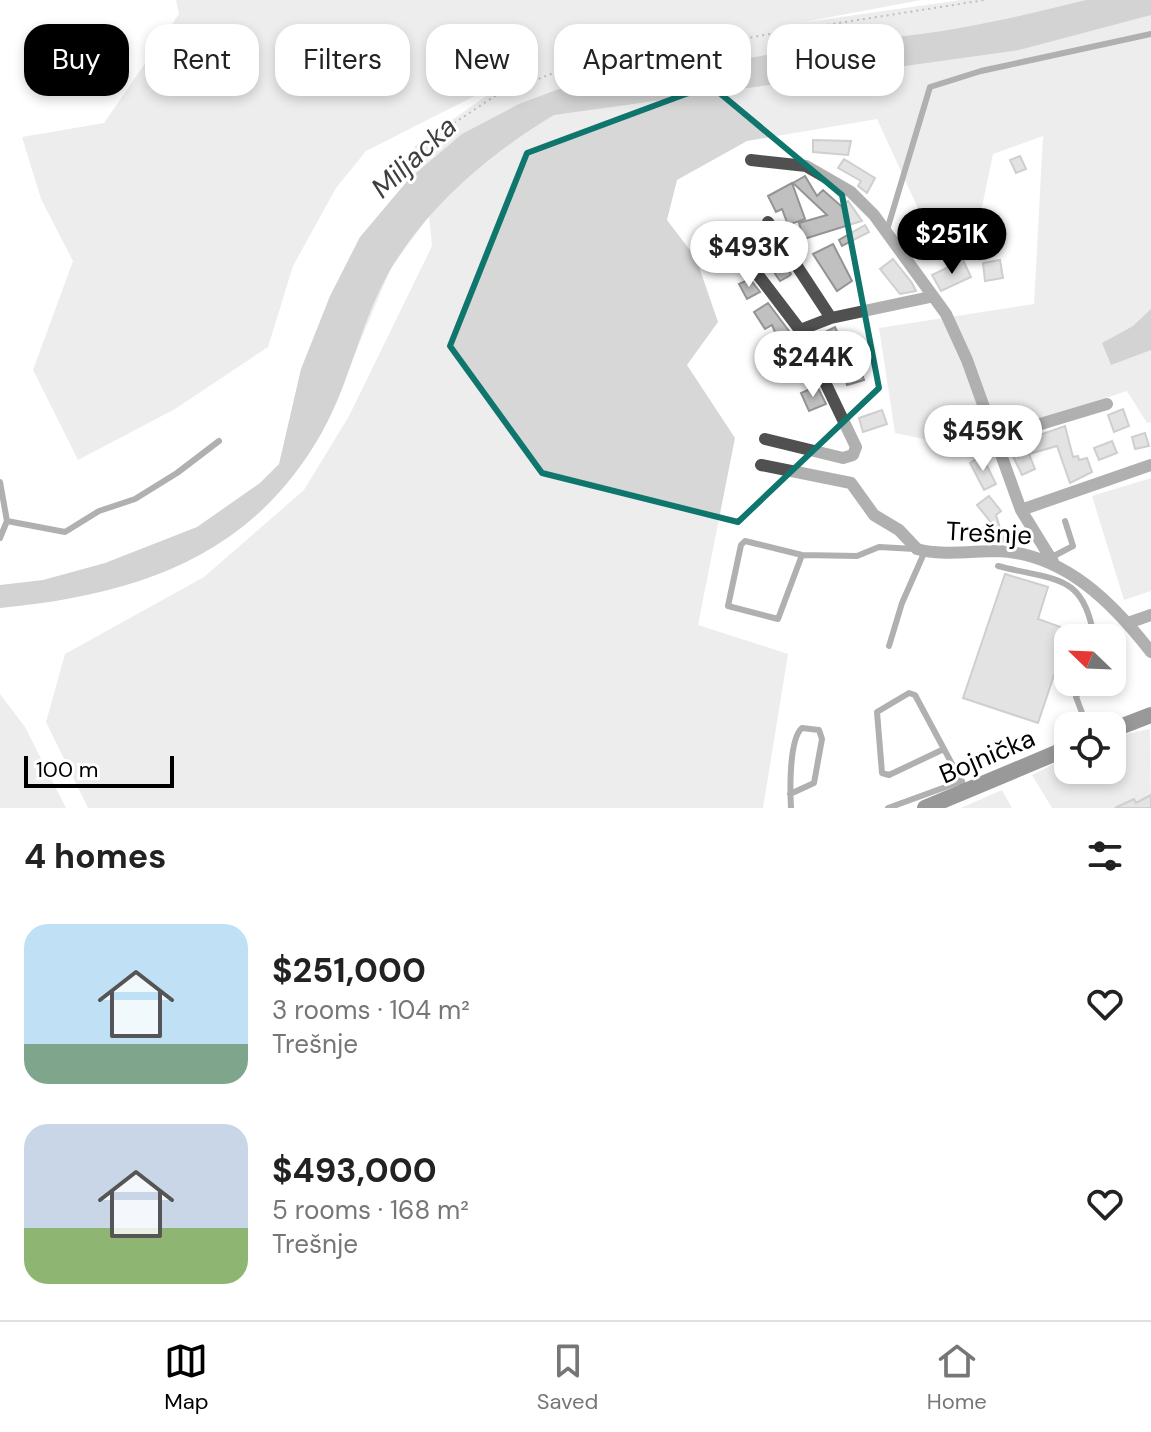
<!DOCTYPE html>
<html lang="en">
<head>
<meta charset="utf-8">
<style>
	:root { --surface:#fff; --page:#f2f2f2; --text:#222; --muted:#767676; --line:#e0e0e0; --accent:#000 }
	body { margin:0; font-family:"DM Sans",sans-serif; background:var(--page); color:var(--text); height:100vh; display:flex; flex-direction:column; font-size:30px; white-space:nowrap }
	* { box-sizing:border-box; margin:0 }
	p { font-size:26px; color:var(--muted) }
	.icon { flex:none; width:44px; height:44px; fill:none; stroke:currentColor; stroke-width:2; stroke-linecap:round; stroke-linejoin:round }
	.map { position:relative; height:808px; overflow:hidden }
	.details { display:flex; flex-direction:column; background:var(--surface); flex:1 }
	.details>* { flex:none }
	.top-card { position:absolute; left:24px; top:24px; width:1104px; height:72px; display:flex; gap:16px }
	.needle { width:52px; rotate:293deg }
	.tools { position:absolute; left:1054px; top:624px; display:grid; gap:16px }
	.tools a { display:grid; place-items:center; width:72px; height:72px; border-radius:16px; background:var(--surface); box-shadow:0 4px 12px #0003; font-size:40px }
	.scale { position:absolute; left:24px; bottom:20px; width:150px; box-sizing:border-box; padding-left:8px; border:4px solid #000; border-top:0; font-size:22px; line-height:28px; white-space:nowrap; color:#000; -webkit-text-stroke:6px #fff; paint-order:stroke }
	.price { position:absolute; translate:-50% -68px; padding:0 18px; border-radius:28px; background:#fff; color:#222; font-size:26px; line-height:52px; filter:drop-shadow(0 2px 4px #0008) }
	.price::after { content:''; position:absolute; left:50%; top:48px; width:24px; height:18px; margin-left:-12px; background:inherit; clip-path:polygon(0 0,100% 0,50% 100%) }
	.price.current { background:var(--accent); color:#fff }
	ul { padding:0; list-style:none }
	li { display:flex; align-items:center; gap:24px; height:200px; padding:0 24px }
	li span { display:grid; place-items:center; flex:none; width:224px; height:160px; border-radius:24px; color:#555 }
	li>.icon { margin-inline-start:auto }
	span .icon { width:96px; height:96px; fill:#fffc; stroke-width:1 }
	li b { font-size:34px }
	h2 { display:flex; justify-content:space-between; align-items:center; height:96px; padding:0 24px; font-size:34px }
	.chip { padding:0 28px; border-radius:24px; background:var(--surface); box-shadow:0 4px 12px #0003; font-size:28px; line-height:72px }
	.chip.current { background:var(--accent); color:#fff }
	.tab-bar { display:flex; justify-content:space-around; align-items:center; height:112px; border-top:2px solid var(--line); background:var(--surface); font-size:22px; color:var(--muted) }
	.tab-bar a { display:grid; justify-items:center; gap:4px }
	.tab-bar .current { color:var(--accent) }
	.map>svg:first-child { display:block }
	.green { fill:#d7d7d7 }
	.water { fill:#9e9e9e }
	.building { fill:#c0c0c0; stroke:#949494; stroke-width:2 }
	.lines { fill:none; stroke-linecap:round; stroke-linejoin:round }
	.path { stroke:#727272; stroke-width:2; stroke-dasharray:2 4; stroke-linecap:butt }
	.lane { stroke:#505050; stroke-width:6 }
	.street { stroke:#505050; stroke-width:12 }
	.secondary { stroke:#1d1d1d; stroke-width:16 }
	.marked { fill:none; stroke:#0f766e; stroke-width:6; stroke-linejoin:round }
	.labels { text-anchor:middle; dominant-baseline:central; stroke-width:6; stroke-linejoin:round; paint-order:stroke }
	.street-label { font-size:26px; fill:#000; stroke:#fff }
	.water-label { font-size:28px; font-style:italic; fill:#3f3f3f; stroke:#fff }
</style>
</head>
<body>
<div class="map">
<svg width="1151" height="808" viewBox="0 0 1151 808">
	<rect width="100%" height="100%" fill="#fff"/>
	<!-- green -->
	<path class="green" d="M176 0H921L799 23 961 0H1151V422L1147 423 1127 391 957 446 895 433 879 328 1034 304 1043 136 993 154 975 240 933 241 877 119 747 141 677 180 667 220 696 258 718 322 687 365 735 438 698 625 788 654 763 808H88L46 722 65 654 204 577 304 490 349 416 432 246 429 216 391 268 322 432 308 454 417 199 406 173 415 146 516 75 366 151 336 188 293 266 268 347 175 409 78 460 33 370 73 261 41 199 22 137 104 123 179 14Z
		M1151 478V591L1124 600 1092 496Z
		M0 694 25 727 66 808H0Z
		M1150 729 1151 808H1052L1032 775 1068 757V770H1112V737Z
		M1002 790 1012 808H961Z"/>
	<!-- water -->
	<path class="water" d="M1086 0H1151V15L1019 50 554 115C492 152 430 204 392 267 361 318 351 382 321 434 250 559 134 595 0 608V585L43 580 105 563 197 527 260 483 279 464 301 369 330 296 360 237 409 179 462 134 519 104 559 89 858 40C936 36 1010 19 1086 0Z
		M1151 309V350L1111 365 1102 343 1133 326Z"/>
	<!-- building -->
	<path class="building" d="M813 140 851 141 848 155 813 152Z
		M1020 156 1026 169 1016 173 1010 160Z
		M844 159 875 178 867 193 858 186 861 181 838 168Z
		M805 176 817 196 823 190 841 206 848 201 862 221 804 239 799 223 827 215 793 183Z
		M792 183 805 219 788 225 782 209 776 212 768 196Z
		M865 225 869 232 842 246 839 240Z
		M755 230 776 262 781 258 791 274 789 276 780 281 758 249 755 252 745 240Z
		M833 244 852 281 837 291 813 254Z
		M740 245 747 259 740 265 730 254Z
		M893 259 912 283 916 291 900 294 880 269Z
		M963 260 971 277 941 291 932 275Z
		M1000 260 1003 278 985 281 983 263Z
		M750 279 760 292 747 299 739 284Z
		M768 303 792 335 809 369 795 378 772 325 765 329 754 312Z
		M835 327 843 345 829 351 821 334Z
		M859 364 864 380 847 385 842 369Z
		M817 386 826 404 809 411 801 393Z
		M1123 409 1129 426 1114 432 1108 415Z
		M882 410 887 424 863 432 859 418Z
		M1065 426 1073 457 1078 456 1079 460 1087 458 1092 472 1070 483 1057 446 1029 454 1035 469 1022 475 1008 446Z
		M1145 433 1149 446 1135 449 1132 437Z
		M1112 441 1117 453 1099 460 1094 448Z
		M982 456 996 484 984 490 970 463Z
		M989 496 1001 511 996 515 1004 541 1001 542H987L982 529 993 525 977 505Z
		M1005 574 1048 587 1038 619 1069 630 1038 723 963 698Z
		M1151 795V808H1115L1134 799 1136 803Z"/>
	<g class="lines">
		<!-- path -->
		<path class="path" d="M439 133 495 96 551 74 775 33 985 0"/>
		<!-- lane -->
		<path class="lane" d="M887 230 930 87 981 71 1151 34
			M0 482 7 521 0 538
			M7 521 65 532 99 511 135 499 177 473 219 441
			M802 555 778 619 728 606 741 545 745 541 802 555 857 556 879 547 915 549
			M1050 558 1073 546 1065 521
			M998 566C1054 581 1084 572 1094 638
			M889 646 902 603 925 551
			M1085 682 1076 697 1087 726
			M944 749 889 775 882 773 877 712 909 693 915 695 966 790
			M790 794 814 783 822 739 819 730 802 728C789 739 790 790 791 808
			M888 808 962 781"/>
		<!-- street -->
		<path class="street" d="M751 160 806 166 851 192 874 215 946 314 967 360 1021 510 1053 562
			M768 222 831 318
			M752 267 800 330
			M994 438 1107 404
			M765 439 843 458 853 455 856 447 800 330 831 318 930 297
			M761 465 851 483 874 515 899 530 917 549C941 556 972 551 997 551 1064 553 1113 603 1151 652
			M1021 510 1151 465
			M1128 623 1151 615"/>
		<!-- secondary -->
		<path class="secondary" d="M1112 730 1151 715
			M925 808 1068 748"/>
	</g>
	<!-- marked area -->
	<path d="M0 0H1151V808H0ZM710 85 842 195 879 388 738 522 542 473 450 346 527 153Z" fill="#fff" fill-opacity=".55" fill-rule="evenodd"/>
	<path class="marked" d="M710 85 842 195 879 388 738 522 542 473 450 346 527 153Z"/>
	<g class="labels">
		<!-- street labels -->
		<g class="street-label">
			<text transform="translate(989 533) rotate(3)">Trešnje</text>
			<text transform="translate(987 756) rotate(-23)">Bojnička</text>
		</g>
		<!-- water labels -->
		<g class="water-label">
			<text transform="translate(414 157) rotate(-43)">Miljacka</text>
		</g>
	</g>
</svg>
<div class="tools">
<a><svg class="needle" viewBox="-14 -14 28 28"><path d="M0-13l5 13h-10z" fill="#e53935"/><path d="M0 13l5-13h-10z" fill="#767676"/></svg></a>
<a><svg class="icon" aria-label="locate" viewBox="0 0 24 24"><circle cx="12" cy="12" r="6"/><path d="M12 2v4M12 18v4M2 12h4M18 12h4"/></svg></a>
</div>
<div class="scale">100 m</div>
<b class="price current" style="left:952px;top:276px">$251K</b>
<b class="price" style="left:749px;top:289px">$493K</b>
<b class="price" style="left:813px;top:399px">$244K</b>
<b class="price" style="left:983px;top:473px">$459K</b>
<div class="top-card">
<a class="chip current">Buy</a>
<a class="chip">Rent</a>
<a class="chip">Filters</a>
<a class="chip">New</a>
<a class="chip">Apartment</a>
<a class="chip">House</a>
</div>
</div>
<section class="details">
<h2>4 homes<svg class="icon" aria-label="filters" viewBox="0 0 24 24"><path d="M4 7h16M4 17h16"/><circle cx="9" cy="7" r="2"/><circle cx="15" cy="17" r="2"/></svg></h2>
<ul>
<li><span style="background:linear-gradient(#bfe0f5 75%,#7fa58c 0)"><svg class="icon" aria-label="home" viewBox="0 0 24 24"><path d="M3 11l9-7 9 7M6 9v11h12V9"/></svg></span><div><b>$251,000</b><p>3 rooms · 104 m²</p><p>Trešnje</p></div><svg class="icon" aria-label="heart" viewBox="0 0 24 24"><path d="M12 20l-8-8c-3-5 5-10 8-4 3-6 11-1 8 4z"/></svg></li>
<li><span style="background:linear-gradient(#c9d6e8 65%,#8fb573 0)"><svg class="icon" aria-label="home" viewBox="0 0 24 24"><path d="M3 11l9-7 9 7M6 9v11h12V9"/></svg></span><div><b>$493,000</b><p>5 rooms · 168 m²</p><p>Trešnje</p></div><svg class="icon" aria-label="heart" viewBox="0 0 24 24"><path d="M12 20l-8-8c-3-5 5-10 8-4 3-6 11-1 8 4z"/></svg></li>
</ul>
</section>
<nav class="tab-bar">
<a class="current"><svg class="icon" aria-label="map" viewBox="0 0 24 24"><path d="M3 6l6-2 6 2 6-2v14l-6 2-6-2-6 2zM9 4v14M15 6v14"/></svg>Map</a>
<a><svg class="icon" aria-label="saved" viewBox="0 0 24 24"><path d="M7 4h10v16l-5-4-5 4z"/></svg>Saved</a>
<a><svg class="icon" aria-label="home" viewBox="0 0 24 24"><path d="M3 11l9-7 9 7M6 9v11h12V9"/></svg>Home</a>
</nav>
</body>
</html>
